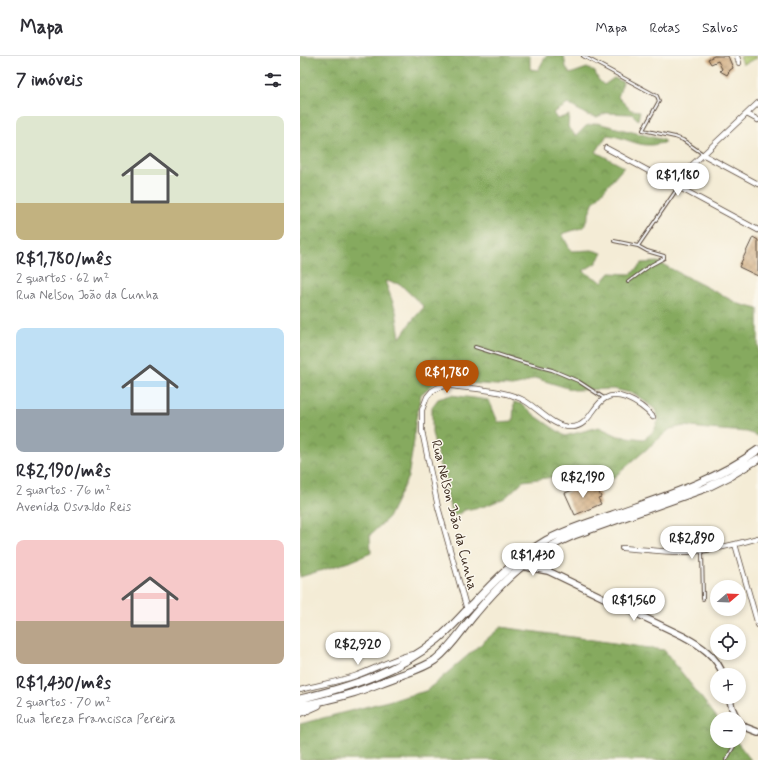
<!DOCTYPE html>
<html lang="pt">
<head>
<meta charset="utf-8">
<style>
	:root { --surface:#fff; --page:#f7f7f7; --text:#2b2b33; --muted:#7c7c81; --line:#e1e1e2; --accent:#b45309 }
	body { margin:0; font-family:Mynerve,sans-serif; background:var(--page); color:var(--text); height:100vh; display:flex; flex-direction:column; font-size:15px; white-space:nowrap }
	* { box-sizing:border-box; margin:0 }
	p { font-size:13px; color:var(--muted) }
	.icon { flex:none; width:22px; height:22px; fill:none; stroke:currentColor; stroke-width:2; stroke-linecap:round; stroke-linejoin:round }
	.map { position:relative; flex:1; overflow:hidden }
	.drawer { display:flex; flex-direction:column; background:var(--surface); width:300px }
	.drawer>* { flex:none }
	.needle { width:26px; rotate:71deg }
	.tools { position:absolute; left:410px; top:524px; display:grid; gap:8px }
	.tools a { display:grid; place-items:center; width:36px; height:36px; border-radius:50%; background:var(--surface); box-shadow:0 2px 6px #0003; font-size:20px }
	.price { position:absolute; translate:-50% -34px; padding:0 9px; border-radius:14px; background:#fff; color:#222; font-size:13px; line-height:26px; filter:drop-shadow(0 1px 2px #0008) }
	.price::after { content:''; position:absolute; left:50%; top:24px; width:12px; height:9px; margin-left:-6px; background:inherit; clip-path:polygon(0 0,100% 0,50% 100%) }
	.price.current { background:var(--accent); color:#fff }
	ul { padding:0; list-style:none }
	li { display:grid; align-content:center; gap:8px; height:212px; padding:0 16px }
	li span { display:grid; place-items:center; height:124px; border-radius:8px; color:#555 }
	li>.icon { margin-inline-start:auto }
	span .icon { width:72px; height:72px; fill:#fffc; stroke-width:1 }
	li b { font-size:17px }
	h2 { display:flex; justify-content:space-between; align-items:center; height:48px; padding:0 16px; font-size:17px }
	header { display:flex; align-items:center; gap:24px; box-sizing:border-box; height:56px; padding:0 20px; background:var(--surface); border-bottom:1px solid var(--line) }
	header strong { font-size:19px }
	nav { display:flex; gap:22px; margin-inline-start:auto; font-size:14px }
	main { display:flex; flex:1; min-height:0 }
	.map>svg:first-child { display:block }
	.green { fill:#a8c46b; stroke:#727744 }
	.forest { fill:url(#forest-crowns); stroke:#606a3e; fill-rule:evenodd }
	.building { fill:url(#building-cross-hatch) }
	.lines { fill:none; stroke-linecap:round; stroke-linejoin:round }
	.service-casing { stroke:#57473a; stroke-width:4 }
	.minor-casing { stroke:#57473a; stroke-width:6 }
	.tertiary-casing { stroke:#57473a; stroke-width:8 }
	.primary-casing { stroke:#57473a; stroke-width:9 }
	.service { stroke:#fff; stroke-width:2 }
	.minor { stroke:#fff; stroke-width:4.5 }
	.tertiary { stroke:#fff; stroke-width:5.5 }
	.primary { stroke:#fff; stroke-width:7 }
	.labels { text-anchor:middle; dominant-baseline:central; stroke-width:3; stroke-linejoin:round; paint-order:stroke }
	.street-label { font-size:14px; fill:#3b2a1e; stroke:#fbf7ec }
</style>
</head>
<body>
<header>
<strong>Mapa</strong>
<nav><a>Mapa</a><a>Rotas</a><a>Salvos</a></nav>
</header>
<main>
<section class="drawer">
<h2>7 imóveis<svg class="icon" aria-label="filters" viewBox="0 0 24 24"><path d="M4 7h16M4 17h16"/><circle cx="9" cy="7" r="2"/><circle cx="15" cy="17" r="2"/></svg></h2>
<ul>
<li><span style="background:linear-gradient(#dfe7d0 70%,#c2b280 0)"><svg class="icon" aria-label="home" viewBox="0 0 24 24"><path d="M3 11l9-7 9 7M6 9v11h12V9"/></svg></span><div><b>R$1,780/mês</b><p>2 quartos · 62 m²</p><p>Rua Nelson João da Cunha</p></div></li>
<li><span style="background:linear-gradient(#bfe0f5 65%,#9aa5b1 0)"><svg class="icon" aria-label="home" viewBox="0 0 24 24"><path d="M3 11l9-7 9 7M6 9v11h12V9"/></svg></span><div><b>R$2,190/mês</b><p>2 quartos · 76 m²</p><p>Avenida Osvaldo Reis</p></div></li>
<li><span style="background:linear-gradient(#f6c9c9 65%,#b9a48a 0)"><svg class="icon" aria-label="home" viewBox="0 0 24 24"><path d="M3 11l9-7 9 7M6 9v11h12V9"/></svg></span><div><b>R$1,430/mês</b><p>2 quartos · 70 m²</p><p>Rua Tereza Francisca Pereira</p></div></li>
</ul>
</section>
<div class="map">
<svg width="458" height="704" viewBox="0 0 458 704">
	<defs>
		<pattern id="forest-crowns" width="20" height="18" patternUnits="userSpaceOnUse"><rect width="20" height="18" fill="#86aa5f"/><path d="M2 6a3 3 0 1 1 6 0M12 15a3 3 0 1 1 6 0" fill="none" stroke="#6f8b4e"/></pattern>
		<pattern id="building-cross-hatch" width="8" height="8" patternUnits="userSpaceOnUse"><rect width="8" height="8" fill="#cea677"/><path d="M0 0l8 8M0 8l8-8" fill="none" stroke="#a88761"/></pattern>
	</defs>
	<rect width="100%" height="100%" fill="#fbf7ec"/>
	<filter id="ink" filterUnits="userSpaceOnUse"><feTurbulence type="fractalNoise" baseFrequency=".025" numOctaves="2"/><feDisplacementMap in="SourceGraphic" scale="8" xChannelSelector="R" yChannelSelector="G"/><feConvolveMatrix kernelMatrix="1 2 1 2 8 2 1 2 1" color-interpolation-filters="sRGB"/></filter>
	<filter id="wash" filterUnits="userSpaceOnUse"><feTurbulence type="fractalNoise" baseFrequency=".012" numOctaves="4" result="noise"/><feDisplacementMap in="SourceGraphic" scale="16" xChannelSelector="R" yChannelSelector="G"/><feGaussianBlur stdDeviation="0.9" result="paint"/><feColorMatrix in="noise" values="0 0 0 0 0 0 0 0 0 0 0 0 0 0 0 0 0 1.4 0 .05"/><feComposite in="paint" operator="in"/></filter>
	<g filter="url(#wash)">
		<rect width="100%" height="100%" fill="#f4ecd6"/>
		<!-- green -->
		<path class="green" d="M442 0H456L457 2 443 8 440 1Z"/>
		<!-- forest -->
		<path class="forest" d="M0 0H228L230 1V13L238 14 246 0H264L266 11 270 18 287 12 295 16 298 23 304 29 314 22 323 26 318 41 331 54 340 55 338 64 332 58 306 57 297 61 287 59 268 48 253 57 257 63 269 59 268 71 276 80 286 70 297 67 364 84V87C360 87 355 89 351 89 336 90 322 80 307 79L296 96 324 111 293 147 284 171 262 178 271 195 292 194 302 197 296 207 283 215 302 226 310 217 331 218 342 207 358 206 439 248 458 253V380L447 376 408 373 384 370 370 373 312 423 293 424 282 420 269 419 223 425 205 442 185 450 165 454 155 460 152 459 132 377V351L138 343 151 339 189 344 198 366 213 365 214 346 221 348 237 361 265 380 299 371 318 380 344 383 353 376 359 364 356 354 335 338 314 333 274 334 235 322 222 328 212 330 165 327 150 325 135 327 121 338 115 368 114 385 108 421 88 462 70 479 71 497 52 505 0 521ZM85 225 100 228 124 251 111 266 100 282 96 255Z
			M201 571 364 594 418 663H417V685H436L451 704H0V668L126 635Z"/>
		<g id="blocks">
			<!-- building -->
			<path class="building" d="M414 0H428L433 12 430 14 427 19 420 15 422 13 418 5 411 8 408 3Z
				M453 181 458 184V220L439 211Z
				M283 430 285 435 296 430 301 441 298 442 301 448 275 459 265 437Z"/>
		</g>
	</g>
	<g filter="url(#ink)">
		<use href="#blocks" fill-opacity="0" stroke="#57473a" stroke-width="1"/>
		<g class="lines">
			<defs>
				<path id="service" d="M283 0 357 40 359 45 343 74 375 81 383 84 403 98
					M314 185 338 190 347 195 364 200V202L351 209 328 226
					M338 190 377 133
					M175 291 225 307 252 314 278 325 304 342
					M402 495 403 543
					M439 681 444 672
					M426 704 437 685"/>
				<path id="minor" d="M437 0 439 7
					M447 58 458 64
					M306 92 458 174
					M404 99 458 128
					M377 132 391 110 458 47
					M435 488 458 569
					M322 492C341 493 362 496 381 496 407 496 434 489 458 482
					M167 554 138 451 122 375V354L127 341 132 335 137 332 144 330H151C173 333 207 334 225 345 240 354 254 372 272 371 296 370 293 330 326 342 336 346 346 353 353 361
					M0 634C18 629 37 626 55 620 75 613 93 602 113 598"/>
				<path id="tertiary" d="M238 498 248 515
					M221 510 248 515 383 580C400 589 417 600 423 619
					M429 641 432 652 437 663
					M439 665 445 671 458 676"/>
				<path id="primary" d="M0 643C49 631 98 616 138 583 150 573 161 560 172 549 195 524 218 501 247 484 268 473 290 466 312 459 363 441 414 426 458 394
					M0 650C18 646 36 642 53 637 68 632 82 626 96 621 109 616 124 612 135 604 152 591 162 573 175 558 203 524 233 496 274 479L406 432 430 420 458 403
					M0 657 18 649"/>
			</defs>
			<!-- service casing -->
			<use href="#service" class="service-casing"/>
			<!-- minor casing -->
			<use href="#minor" class="minor-casing"/>
			<!-- tertiary casing -->
			<use href="#tertiary" class="tertiary-casing"/>
			<!-- primary casing -->
			<use href="#primary" class="primary-casing"/>
			<!-- service -->
			<use href="#service" class="service"/>
			<!-- minor -->
			<use href="#minor" class="minor"/>
			<!-- tertiary -->
			<use href="#tertiary" class="tertiary"/>
			<!-- primary -->
			<use href="#primary" class="primary"/>
		</g>
	</g>
	<g class="labels">
		<!-- street labels -->
		<g class="street-label">
			<text transform="translate(154 459) rotate(76)">Rua Nelson João da Cunha</text>
		</g>
	</g>
</svg>
<div class="tools">
<a><svg class="needle" viewBox="-14 -14 28 28"><path d="M0-13l5 13h-10z" fill="#e53935"/><path d="M0 13l5-13h-10z" fill="#7c7c81"/></svg></a>
<a><svg class="icon" aria-label="locate" viewBox="0 0 24 24"><circle cx="12" cy="12" r="6"/><path d="M12 2v4M12 18v4M2 12h4M18 12h4"/></svg></a>
<a>+</a>
<a>−</a>
</div>
<b class="price" style="left:378px;top:141px">R$1,180</b>
<b class="price current" style="left:147px;top:338px">R$1,780</b>
<b class="price" style="left:283px;top:443px">R$2,190</b>
<b class="price" style="left:392px;top:504px">R$2,890</b>
<b class="price" style="left:233px;top:521px">R$1,430</b>
<b class="price" style="left:334px;top:566px">R$1,560</b>
<b class="price" style="left:58px;top:610px">R$2,920</b>
</div>
</main>
</body>
</html>
